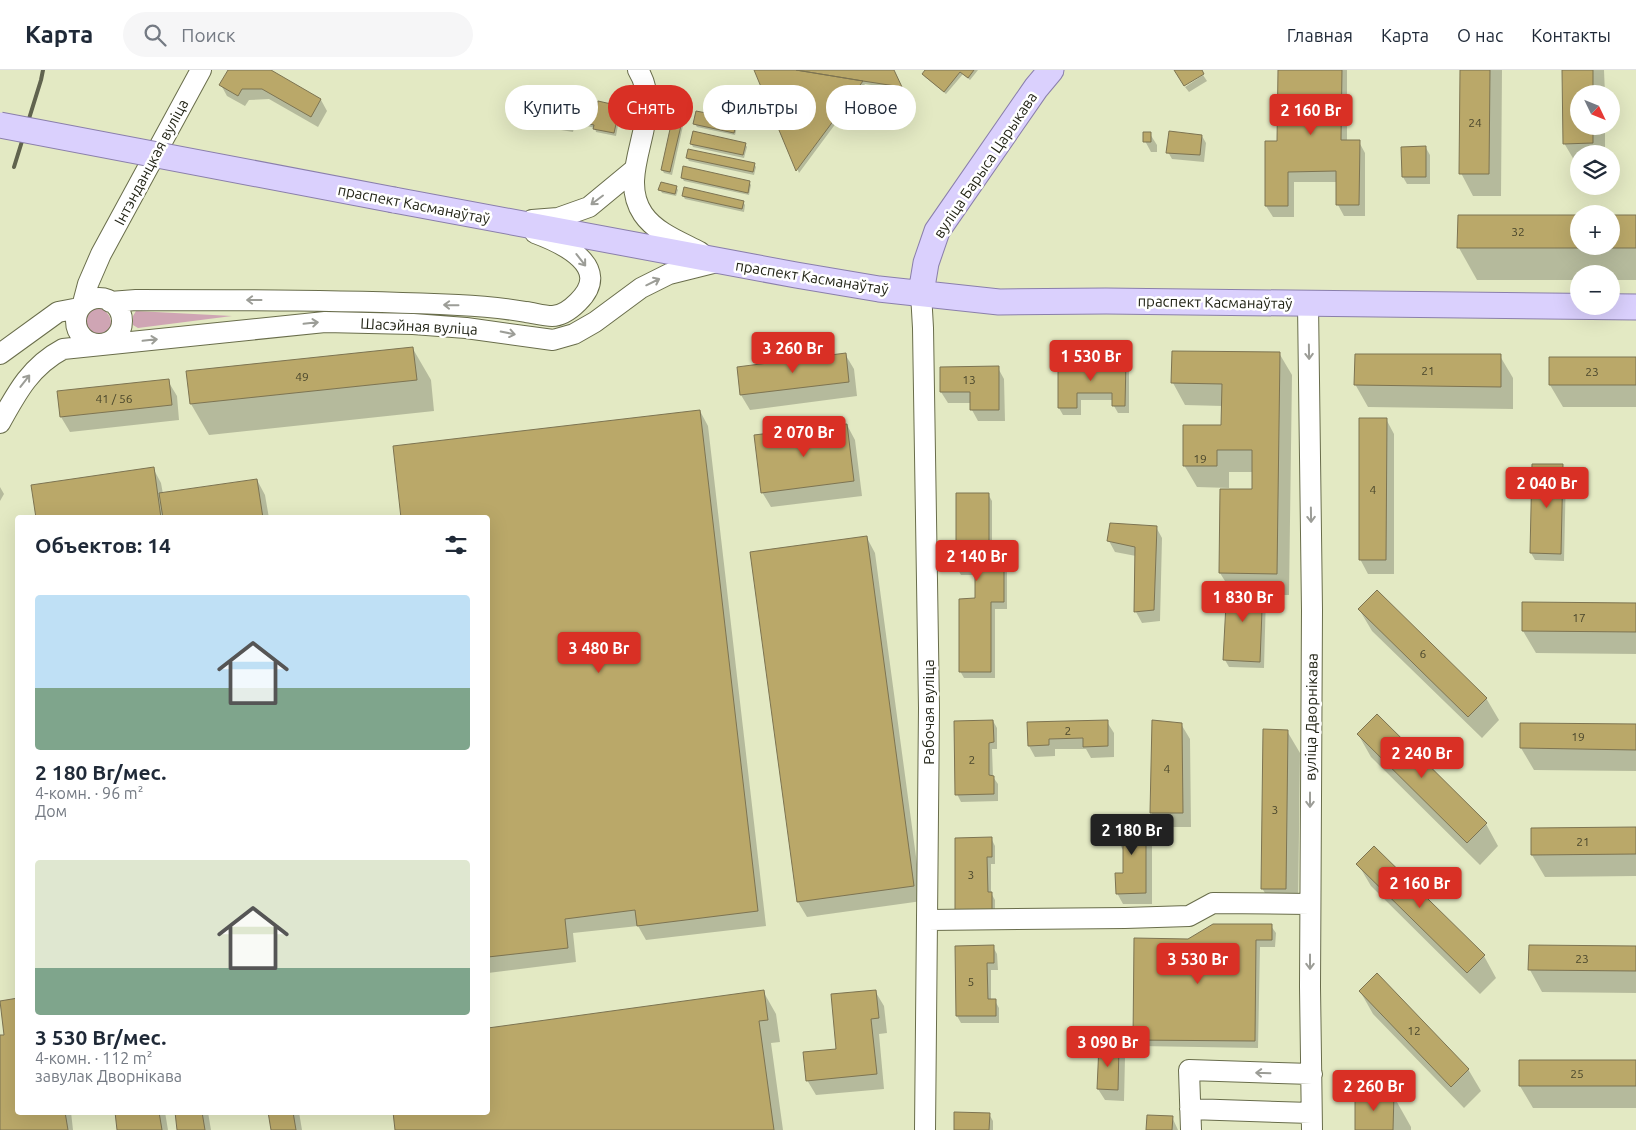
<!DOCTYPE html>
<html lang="ru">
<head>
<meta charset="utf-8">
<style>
	:root { --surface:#fff; --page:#f6f6f7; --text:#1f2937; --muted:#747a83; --line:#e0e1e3; --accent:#d93025 }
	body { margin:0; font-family:Ubuntu,sans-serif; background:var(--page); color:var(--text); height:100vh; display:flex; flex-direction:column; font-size:19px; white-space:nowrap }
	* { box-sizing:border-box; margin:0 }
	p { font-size:16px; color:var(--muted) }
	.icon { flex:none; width:28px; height:28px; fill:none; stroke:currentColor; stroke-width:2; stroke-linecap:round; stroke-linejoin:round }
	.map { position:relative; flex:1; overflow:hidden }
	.drawer { position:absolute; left:15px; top:445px; width:475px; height:600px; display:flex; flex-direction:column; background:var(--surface); border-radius:5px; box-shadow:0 5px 20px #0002 }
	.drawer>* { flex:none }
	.top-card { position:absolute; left:505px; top:15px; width:475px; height:45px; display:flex; gap:10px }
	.needle { width:32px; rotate:133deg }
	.controls { position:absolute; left:1570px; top:15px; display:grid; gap:10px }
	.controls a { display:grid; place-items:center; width:50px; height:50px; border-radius:50%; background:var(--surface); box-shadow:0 5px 20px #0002; font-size:25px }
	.price { position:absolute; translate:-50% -42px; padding:0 11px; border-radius:5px; background:var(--accent); color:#fff; font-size:16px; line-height:32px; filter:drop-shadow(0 1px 2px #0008) }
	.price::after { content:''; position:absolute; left:50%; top:30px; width:15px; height:11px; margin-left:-8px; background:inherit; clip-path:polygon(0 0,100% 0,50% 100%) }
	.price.current { background:#222; color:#fff }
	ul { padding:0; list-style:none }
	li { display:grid; align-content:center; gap:10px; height:265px; padding:0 20px }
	li span { display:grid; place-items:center; height:155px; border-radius:5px; color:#555 }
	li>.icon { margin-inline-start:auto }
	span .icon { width:90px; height:90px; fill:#fffc; stroke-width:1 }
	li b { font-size:21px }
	h2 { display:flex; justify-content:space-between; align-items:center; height:60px; padding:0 20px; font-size:21px }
	.chip { padding:0 18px; border-radius:22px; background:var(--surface); box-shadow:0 5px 20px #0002; font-size:18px; line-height:45px }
	.chip.current { background:var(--accent); color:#fff }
	header { display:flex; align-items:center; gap:30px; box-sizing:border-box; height:70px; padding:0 25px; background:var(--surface); border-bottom:1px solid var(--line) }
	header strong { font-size:24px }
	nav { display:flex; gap:28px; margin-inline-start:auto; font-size:18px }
	.search { width:350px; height:45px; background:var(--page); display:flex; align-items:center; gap:12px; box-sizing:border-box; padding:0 18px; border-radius:28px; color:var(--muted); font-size:19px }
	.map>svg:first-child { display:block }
	.green { fill:#cfa5b4 }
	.shadow { fill:#0003 }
	.building { fill:#baa869; stroke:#7d7452 }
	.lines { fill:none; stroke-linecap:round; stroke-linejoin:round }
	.minor-casing { stroke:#696d4b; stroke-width:22 }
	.major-casing { stroke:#8a7fab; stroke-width:27 }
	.minor { stroke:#fff; stroke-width:20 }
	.major { stroke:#dad0fd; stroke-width:25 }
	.rail { stroke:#60634e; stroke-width:4 }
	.major-bridge-casing { stroke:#8a7fab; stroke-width:27; stroke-linecap:butt }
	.major-bridge { stroke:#dad0fd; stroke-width:25 }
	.oneway { stroke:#9c9d97 }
	.labels { text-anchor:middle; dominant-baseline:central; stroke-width:5; stroke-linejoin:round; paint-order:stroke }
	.number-label { font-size:12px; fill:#49462c }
	.street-label { font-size:15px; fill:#232517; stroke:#fff }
</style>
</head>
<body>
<header>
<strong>Карта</strong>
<div class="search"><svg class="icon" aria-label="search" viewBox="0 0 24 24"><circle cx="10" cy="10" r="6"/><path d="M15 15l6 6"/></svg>Поиск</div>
<nav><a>Главная</a><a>Карта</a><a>О нас</a><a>Контакты</a></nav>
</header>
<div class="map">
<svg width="1636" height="1060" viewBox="0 0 1636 1060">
	<rect width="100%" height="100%" fill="#e3e9c3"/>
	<!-- green -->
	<path class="green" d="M81 253a15 15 0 1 1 30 0a15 15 0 1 1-30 0Z
		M136 241 232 246 138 258 133 255V246Z"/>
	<!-- shadow -->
	<path class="shadow" d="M229 0H269L321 30 327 41 318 57 269 29 249 30 245 36 227 26 221 15Z
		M756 0H893L902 20 865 14 799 103Z
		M926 0H978L970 10 963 4 946 24 925 7 923 4Z
		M1279 0H1347V72H1359L1365 83V146H1344L1338 135 1337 112H1294V147H1273L1266 136V72H1279Z
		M1461 0H1502L1501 126H1473L1461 103Z
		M1564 0H1604L1605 24H1579V56H1605V84H1579V95H1577L1564 73Z
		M1203 5 1207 11 1189 22 1185 17Z
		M573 32 575 36 598 40 619 37 621 40 616 66 596 62 595 58 575 53 573 62 555 59 551 52Z
		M683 44 685 47 672 105 664 103 662 100Z
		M736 50 738 53 735 65 697 57 695 54Z
		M1150 64 1157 75V82H1151L1145 71Z
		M1202 66 1206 73 1204 92 1172 89 1168 82Z
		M691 73 745 74 747 77 744 88 693 77Z
		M1426 78 1430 85V114H1407L1403 107Z
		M687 88 754 94 756 97 754 105 689 91Z
		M682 108 749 112 751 115 749 125 684 111Z
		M676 117 678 120 676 126 662 123 660 119Z
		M683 126 743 132 745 135 744 142 685 129Z
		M1636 147V210H1611V204H1579V210H1477L1459 178 1611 176Z
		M413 279 431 310 434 341 209 365 191 334Z
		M1173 282 1279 283 1292 305 1289 525H1266L1264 598 1229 597 1225 590 1228 516 1220 503 1253 421V402H1229V418L1197 417 1184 395 1222 357 1223 336 1185 335 1173 313Z
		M845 284 854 299 857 326 750 340 741 325Z
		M1500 286 1513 308V339L1368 337 1355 314Z
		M1636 289V337H1563L1550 315Z
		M1075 292 1077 297H1103L1125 292 1129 299V343H1118L1114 336V330H1081V345H1063L1059 338Z
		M941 298H998L1004 309 1005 351H978L972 340 971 333H948L941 322Z
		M168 311 177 326 179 350 70 362 61 347Z
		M700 341 708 356 766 856 646 870 638 856 573 863 576 892 488 903V448Z
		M1386 349 1394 364V504H1368L1360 489Z
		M847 355 855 370 862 426 771 437 762 422Z
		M1562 396 1566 403 1564 491 1535 490 1531 483Z
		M153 398 161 413 163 424 257 410 265 425 269 448H37Z
		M0 417 4 424 0 431Z
		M988 424 992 431V493L1003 492 1007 500V539H995V608H964L960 601 977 530V505H961L957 498Z
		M1156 457 1162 468 1160 551 1142 553 1136 542V486L1115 482 1109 471Z
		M867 468 875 483 922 831 807 847 798 832Z
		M1636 534V584L1536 583 1523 561Z
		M1359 539 1486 628 1499 650 1482 668 1372 561Z
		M993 651 997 658V679H992L993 707 998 714V731L961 732 957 724Z
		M1107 652 1114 663V687L1091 688 1086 679H1055V686L1035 687 1029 676 1028 653Z
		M1181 654 1190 669 1191 757H1160L1151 742Z
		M1636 656V701L1534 700 1521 678Z
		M1287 661 1300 683 1298 841 1275 840 1262 818Z
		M1358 664 1486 754 1498 776 1480 795 1371 687Z
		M1145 749 1152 760V834H1123L1117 823 1125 804 1123 780 1117 769Z
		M1636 759V806L1545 807 1532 785Z
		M991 768 995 776V794H991V823L995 830V847H961Z
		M1358 794 1484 886 1496 908 1480 924 1371 816Z
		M1271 856 1276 863 1275 877H1260L1258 978 1139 976 1134 969 1188 870Z
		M993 877 997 884 998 900H991V931H995L999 938V953H961L957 946Z
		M1636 877V923L1542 922 1530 900Z
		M763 921 776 944 780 972 771 973 783 1060H396L488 1042V959Z
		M875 921 884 936 887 963 879 964 884 1019 816 1025 807 1010 837 980Z
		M1360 921 1468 999 1481 1021 1464 1038 1373 944Z
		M0 966H5L18 1042H71L73 1060H0Z
		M1100 976 1119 977 1125 988 1124 1031 1105 1030 1098 1019Z
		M1636 992V1038H1533L1520 1016Z
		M1393 1025 1411 1057V1060H1356Z
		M116 1042H165L168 1060H119Z
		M176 1042H208L211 1060H178Z
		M270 1042H299L302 1060H272Z
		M989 1044 993 1051V1060H955Z
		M1172 1047 1178 1060H1147Z"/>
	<!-- building -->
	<path class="building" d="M228 0H271L321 29 311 47 262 19H242L238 26 219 15Z
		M754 0H796L863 11 796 101Z
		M796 0H894L902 17 863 11Z
		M925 0H974L968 8 960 2 944 22 922 4Z
		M1174 0H1202L1204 4 1184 16Z
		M1278 0H1342L1341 70H1360L1359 135H1336V101L1288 102V136H1265V71H1277Z
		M1460 0H1490L1489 104H1459Z
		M1562 0H1593V24H1579V56H1593V73L1563 74Z
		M555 27 574 31 569 56 550 52Z
		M598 31 620 36 614 63 593 59 594 55 570 50 574 34 597 39Z
		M674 41 684 43 670 102 661 100Z
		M696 41 737 49 734 63 693 54Z
		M693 61 746 73 743 85 690 74Z
		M1169 61 1202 65 1200 85 1166 83Z
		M1143 62H1151V72H1143Z
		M1426 76V107H1402L1401 77Z
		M688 79 755 93 753 102 686 88Z
		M683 96 750 111 748 123 681 108Z
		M661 112 677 116 675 124 658 120Z
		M684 117 744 131 742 139 682 126Z
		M1458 145H1579V176H1611V145H1636V178H1457Z
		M413 277 417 310 190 334 186 301Z
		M1172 281 1280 282 1277 504 1219 503 1220 419H1252V380H1217V396H1183V355H1221L1222 314 1171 313Z
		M846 283 849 312 740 325 737 297Z
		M1355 284H1501V317L1354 315Z
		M1549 287H1636V315H1549Z
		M1126 290 1125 336H1112V323H1077V338H1058V291H1076V295H1102V291Z
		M999 296V340H970V322H940V297Z
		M169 309 172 335 60 347 57 321Z
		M700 340 758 841 637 856 635 840 565 849 568 878 488 887V448H401L393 376Z
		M1359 348H1387L1386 490H1359Z
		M847 354 854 411 761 423 754 365Z
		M1532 394H1563L1561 484 1530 483Z
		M154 397 161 448H36L31 415Z
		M257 409 263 448H163L159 423Z
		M956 423H989V491H1004V532H991V602H959V529L975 528V499H956Z
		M1110 453 1157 456 1154 540 1134 542 1135 477 1107 471Z
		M867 466 914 816 797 832 750 482Z
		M1263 514 1260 592 1223 590 1227 515Z
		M1377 520 1487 628 1468 647 1358 539Z
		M1522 532 1636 533V562L1522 561Z
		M1377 644 1487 753 1467 773 1357 664Z
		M993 650 994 672 989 673V705L994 706V724L955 725 954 651Z
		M1108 650V676L1083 677V668L1049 669V675L1028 676 1027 652Z
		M1152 650 1182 653 1183 743H1150Z
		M1520 653 1636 654V680L1520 678Z
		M1263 659 1288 660 1286 819H1261Z
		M1146 747V823L1116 824 1115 803H1123V769H1116V748Z
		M1636 757V784L1531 785V758Z
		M992 767V787H987L988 822H992V840L955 841V768Z
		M1374 776 1485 885 1467 903 1356 794Z
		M1213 854H1272V870H1256L1255 971 1133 970 1134 868 1188 869Z
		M994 875V893H987L988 929H996V946H956L955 876Z
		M1529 875 1636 876V901L1528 900Z
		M1377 903 1469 999 1451 1017 1359 921Z
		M764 920 768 950 759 951 774 1060H395L393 1042H488V958Z
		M876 920 879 948 871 949 877 1004 806 1011 803 982 836 979 831 924Z
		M18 928V1042H65L68 1060H0V965H4L0 931Z
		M1099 975 1119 976 1118 1020 1097 1019Z
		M1519 990H1636V1016H1519Z
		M1355 1024H1394L1393 1060H1355Z
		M115 1042H159L162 1060H117Z
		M175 1042H202L205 1060H177Z
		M268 1042H293L296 1060H271Z
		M954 1042 990 1043 989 1060H954Z
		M1147 1045 1173 1046 1172 1060H1146Z"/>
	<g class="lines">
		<defs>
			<path id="minor" d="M638 0C667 47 614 101 643 144 656 163 681 172 700 182
				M532 150 558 148 589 137 635 99
				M921 223 923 258 929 638 925 1060
				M76 251a23 23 0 1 1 46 0a23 23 0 1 1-46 0Z
				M110 232 136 230C243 230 351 230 458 235 481 236 503 238 526 242 534 243 544 246 552 246 562 246 571 239 578 232 614 197 562 173 535 163
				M83 233 88 214 101 184 201 0
				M1308 234 1312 540 1310 917 1312 1060
				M0 284 58 242 79 238
				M0 353C17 322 31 296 63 279L325 252 413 254 466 258 553 270 574 264 595 252 641 218 669 204 717 192
				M928 850 1125 848 1189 846 1213 833 1310 834
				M1190 1039 1311 1043
				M1191 1060 1189 1000 1312 1004"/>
			<path id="major" d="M394 130 796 205 879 219 999 232 1106 231 1636 237
				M921 223 926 193 937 161 1036 18 1051 0"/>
		</defs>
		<!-- minor casing -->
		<use href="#minor" class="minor-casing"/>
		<!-- major casing -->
		<use href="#major" class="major-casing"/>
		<!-- minor -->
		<use href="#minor" class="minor"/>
		<!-- major -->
		<use href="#major" class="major"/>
		<!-- rail -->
		<path class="rail" d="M14 97 41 10 43 0"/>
		<defs>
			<path id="major-bridge" d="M0 55 394 130"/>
		</defs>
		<!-- major-bridge casing -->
		<use href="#major-bridge" class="major-bridge-casing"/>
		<!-- major-bridge -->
		<use href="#major-bridge" class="major-bridge"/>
	</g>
	<!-- one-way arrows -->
	<defs><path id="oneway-shaft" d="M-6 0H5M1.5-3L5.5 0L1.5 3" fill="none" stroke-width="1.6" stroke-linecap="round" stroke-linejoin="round" transform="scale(1.25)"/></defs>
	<g class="oneway">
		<use href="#oneway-shaft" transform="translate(597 130) rotate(143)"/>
		<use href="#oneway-shaft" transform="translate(581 190) rotate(52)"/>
		<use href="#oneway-shaft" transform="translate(653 212) rotate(-26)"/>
		<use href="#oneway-shaft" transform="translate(254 230) rotate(-180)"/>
		<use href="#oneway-shaft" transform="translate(451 235) rotate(-179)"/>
		<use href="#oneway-shaft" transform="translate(311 253) rotate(-6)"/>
		<use href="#oneway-shaft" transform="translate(508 263) rotate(11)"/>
		<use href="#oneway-shaft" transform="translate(150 270) rotate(-6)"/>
		<use href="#oneway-shaft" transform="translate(1309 282) rotate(89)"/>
		<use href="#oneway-shaft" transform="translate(25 311) rotate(-52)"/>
		<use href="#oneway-shaft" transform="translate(1311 445) rotate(89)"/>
		<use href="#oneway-shaft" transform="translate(1310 730) rotate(90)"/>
		<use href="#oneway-shaft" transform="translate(1310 892) rotate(90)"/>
		<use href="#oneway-shaft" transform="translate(1263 1003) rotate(-178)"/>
	</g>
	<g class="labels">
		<!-- number labels -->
		<g class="number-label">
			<text x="1475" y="52">24</text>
			<text x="1518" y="161">32</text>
			<text x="1428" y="300">21</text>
			<text x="1592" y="301">23</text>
			<text x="302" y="306">49</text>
			<text x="969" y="309">13</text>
			<text x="114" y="328">41 / 56</text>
			<text x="1200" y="388">19</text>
			<text x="1373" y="419">4</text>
			<text x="1579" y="547">17</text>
			<text x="1423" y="583">6</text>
			<text x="1068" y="660">2</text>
			<text x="1578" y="666">19</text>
			<text x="972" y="689">2</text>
			<text x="1167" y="698">4</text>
			<text x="1275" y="739">3</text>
			<text x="1583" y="771">21</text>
			<text x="971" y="804">3</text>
			<text x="1582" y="888">23</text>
			<text x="971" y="911">5</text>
			<text x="1414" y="960">12</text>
			<text x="1577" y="1003">25</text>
		</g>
		<!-- street labels -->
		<g class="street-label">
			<text transform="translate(151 92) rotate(-62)">Інтэнданцкая вуліца</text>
			<text transform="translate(985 95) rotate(-56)">вуліца Барыса Царыкава</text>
			<text transform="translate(414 134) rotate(11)">праспект Касманаўтаў</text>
			<text transform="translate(812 207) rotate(9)">праспект Касманаўтаў</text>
			<text transform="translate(1215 232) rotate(1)">праспект Касманаўтаў</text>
			<text transform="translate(419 256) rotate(3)">Шасэйная вуліца</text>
			<text transform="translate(928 642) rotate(-90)">Рабочая вуліца</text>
			<text transform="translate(1311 647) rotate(-89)">вуліца Дворнікава</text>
		</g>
	</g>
</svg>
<div class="controls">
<a><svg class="needle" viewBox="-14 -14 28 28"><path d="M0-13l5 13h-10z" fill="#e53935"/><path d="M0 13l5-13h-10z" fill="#747a83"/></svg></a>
<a><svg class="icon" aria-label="layers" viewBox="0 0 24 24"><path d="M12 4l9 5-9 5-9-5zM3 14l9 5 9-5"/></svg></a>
<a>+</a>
<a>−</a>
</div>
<b class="price" style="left:1311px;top:66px">2 160 Br</b>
<b class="price" style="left:793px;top:304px">3 260 Br</b>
<b class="price" style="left:1091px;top:312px">1 530 Br</b>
<b class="price" style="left:804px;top:388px">2 070 Br</b>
<b class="price" style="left:1547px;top:439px">2 040 Br</b>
<b class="price" style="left:977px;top:512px">2 140 Br</b>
<b class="price" style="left:1243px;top:553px">1 830 Br</b>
<b class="price" style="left:599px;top:604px">3 480 Br</b>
<b class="price" style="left:1422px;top:709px">2 240 Br</b>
<b class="price current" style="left:1132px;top:786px">2 180 Br</b>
<b class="price" style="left:1420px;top:839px">2 160 Br</b>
<b class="price" style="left:1198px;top:915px">3 530 Br</b>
<b class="price" style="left:1108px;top:998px">3 090 Br</b>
<b class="price" style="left:1374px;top:1042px">2 260 Br</b>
<div class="top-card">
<a class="chip">Купить</a>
<a class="chip current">Снять</a>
<a class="chip">Фильтры</a>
<a class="chip">Новое</a>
</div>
<section class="drawer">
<h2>Объектов: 14<svg class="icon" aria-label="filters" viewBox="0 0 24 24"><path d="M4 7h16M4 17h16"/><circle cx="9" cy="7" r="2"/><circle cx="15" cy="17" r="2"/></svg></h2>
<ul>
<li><span style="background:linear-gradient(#bfe0f5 60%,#7fa58c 0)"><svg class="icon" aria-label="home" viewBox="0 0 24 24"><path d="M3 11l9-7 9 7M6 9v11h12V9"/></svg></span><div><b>2 180 Br/мес.</b><p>4-комн. · 96 m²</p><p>Дом</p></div></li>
<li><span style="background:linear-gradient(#dfe7d0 70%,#7fa58c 0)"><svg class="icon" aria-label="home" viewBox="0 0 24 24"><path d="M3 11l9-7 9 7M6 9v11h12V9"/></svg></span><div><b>3 530 Br/мес.</b><p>4-комн. · 112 m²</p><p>завулак Дворнікава</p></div></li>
</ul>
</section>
</div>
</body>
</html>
